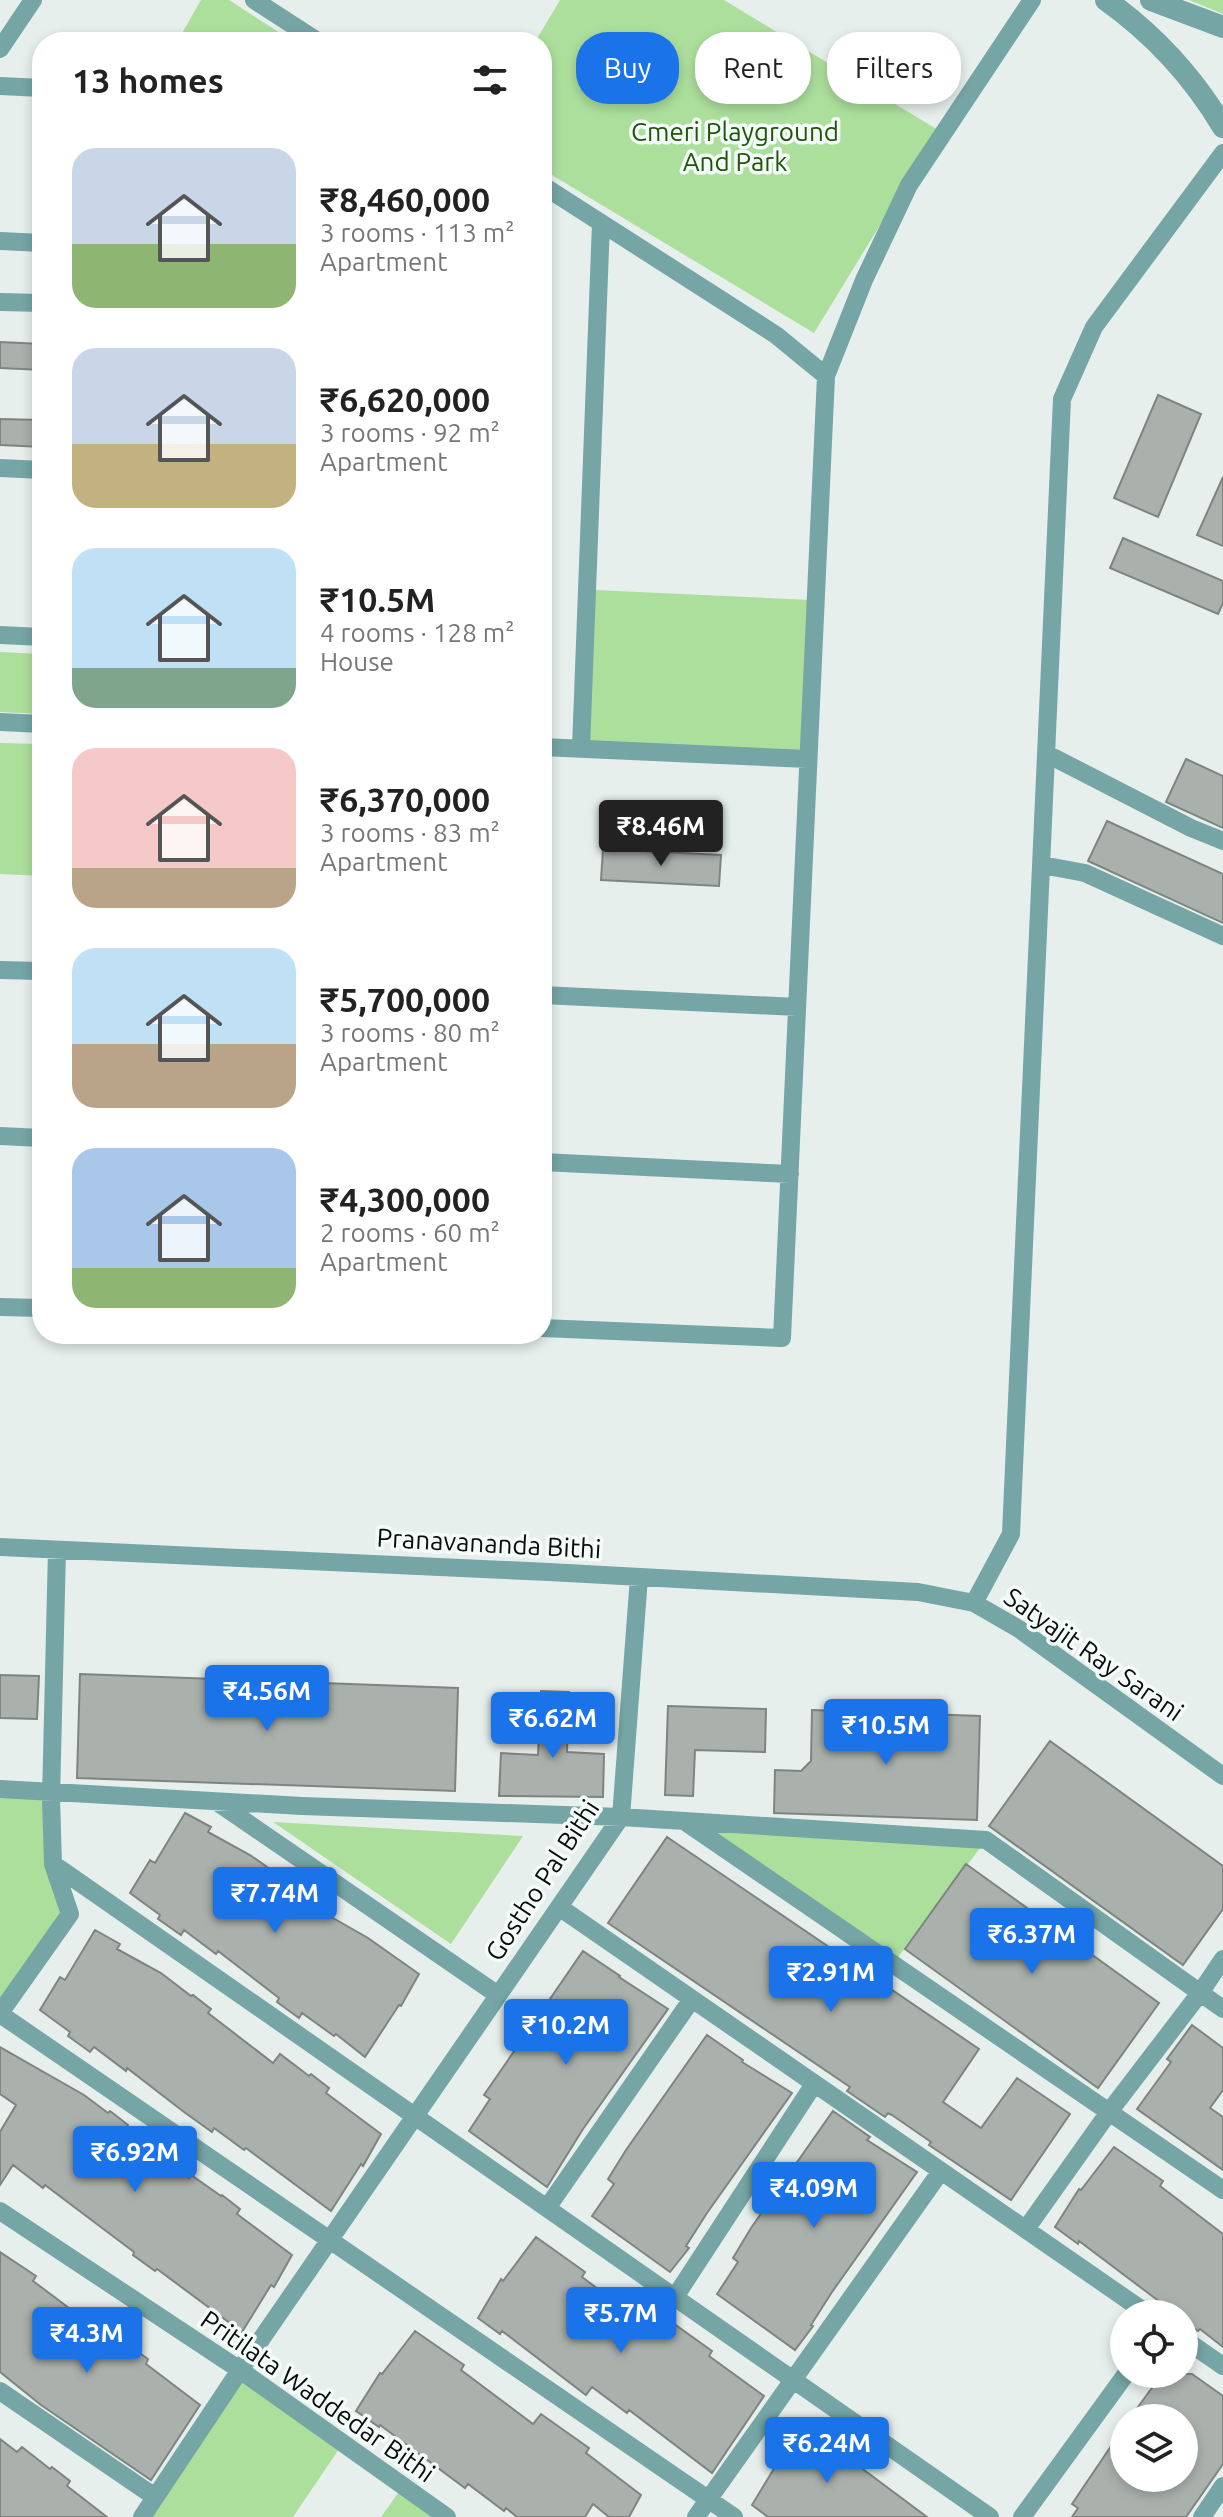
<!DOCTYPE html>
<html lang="en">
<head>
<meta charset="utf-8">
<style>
	:root { --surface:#fff; --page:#f2f2f2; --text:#222; --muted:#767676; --accent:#1a73e8 }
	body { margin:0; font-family:Ubuntu,sans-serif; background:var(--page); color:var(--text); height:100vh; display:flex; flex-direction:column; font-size:30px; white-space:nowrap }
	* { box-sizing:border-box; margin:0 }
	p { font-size:26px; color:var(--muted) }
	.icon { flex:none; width:44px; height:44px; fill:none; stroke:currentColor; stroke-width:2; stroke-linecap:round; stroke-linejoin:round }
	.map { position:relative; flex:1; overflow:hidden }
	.drawer { position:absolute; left:32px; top:32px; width:520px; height:1312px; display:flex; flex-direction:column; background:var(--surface); border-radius:32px; box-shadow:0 4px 12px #0003 }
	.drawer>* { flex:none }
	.guide { position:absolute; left:576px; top:32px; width:526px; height:72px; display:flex; gap:16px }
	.tools { position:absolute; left:1110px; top:2300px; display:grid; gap:16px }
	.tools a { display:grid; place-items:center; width:88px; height:88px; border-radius:50%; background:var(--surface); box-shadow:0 4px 12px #0003; font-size:40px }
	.price { position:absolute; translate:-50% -68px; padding:0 18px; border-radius:8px; background:var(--accent); color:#fff; font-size:26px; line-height:52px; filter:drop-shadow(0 2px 4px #0008) }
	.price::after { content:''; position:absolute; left:50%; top:48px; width:24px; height:18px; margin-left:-12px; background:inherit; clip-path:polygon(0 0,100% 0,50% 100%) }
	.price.current { background:#222; color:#fff }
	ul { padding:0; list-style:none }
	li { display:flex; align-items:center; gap:24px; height:200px; padding:0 40px }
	li span { display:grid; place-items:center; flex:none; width:224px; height:160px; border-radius:24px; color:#555 }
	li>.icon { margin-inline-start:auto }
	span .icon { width:96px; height:96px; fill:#fffc; stroke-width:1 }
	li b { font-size:34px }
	h2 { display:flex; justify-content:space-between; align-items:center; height:96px; padding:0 40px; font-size:34px }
	.pill { padding:0 28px; border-radius:32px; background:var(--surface); box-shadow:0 4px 12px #0003; font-size:28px; line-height:72px }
	.pill.current { background:var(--accent); color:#fff }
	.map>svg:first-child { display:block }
	.green { fill:#acdf9c }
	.building { fill:#aab1ad; stroke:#7e8581; stroke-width:2 }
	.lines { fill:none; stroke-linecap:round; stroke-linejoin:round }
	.minor { stroke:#75a5a5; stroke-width:18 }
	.tertiary { stroke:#75a5a5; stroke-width:22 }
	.labels { text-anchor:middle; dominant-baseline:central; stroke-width:7; stroke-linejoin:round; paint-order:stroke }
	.park-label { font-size:26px; fill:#215408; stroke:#f3fcf9 }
	.street-label { font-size:26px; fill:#090c0b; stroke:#f3fcf9 }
</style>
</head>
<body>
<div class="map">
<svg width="1223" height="2517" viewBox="0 0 1223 2517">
	<rect width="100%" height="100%" fill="#e6efec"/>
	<!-- green -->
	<path class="green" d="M201 0H229L294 42H177Z
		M560 0H724L938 130 814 333 542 169V42H535Z
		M1189 0H1223V14Z
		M594 590 810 600 808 759 581 748Z
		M0 652 42 654V714L0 712Z
		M0 743 42 744V876L0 874Z
		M0 1796 51 1798 65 1921 0 2007Z
		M273 1822 523 1836 451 1944Z
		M706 1828 986 1840 893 1964Z
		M239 2376 341 2446 293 2517H142Z
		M401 2489 442 2517H381Z"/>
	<!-- building -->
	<path class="building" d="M0 342 42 344V370L0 368Z
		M1158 395 1201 414 1158 517 1114 498Z
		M0 419 42 420V447L0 445Z
		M1223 477V546L1197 535Z
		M1123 538 1223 581V603L1218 614 1110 568Z
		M1186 759 1223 776V828L1166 802Z
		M1107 821 1223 874V923L1088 861Z
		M603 849 721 855 719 886 601 880Z
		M80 1674 458 1688 455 1791 77 1778Z
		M0 1675 39 1676 37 1719 0 1718Z
		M541 1691 569 1692 567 1752 604 1754 603 1797 499 1796 501 1753 538 1755Z
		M668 1706 766 1709 765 1752 695 1750 693 1796 665 1795Z
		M812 1710 980 1716 977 1820 774 1813 775 1770 801 1771 811 1761Z
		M1050 1741 1223 1866V1909L1183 1965 989 1826Z
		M185 1813 211 1827 208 1832 250 1855 301 1891 300 1894 329 1910 326 1914 368 1938 419 1974 401 2006 399 2005 365 2057 336 2034 334 2036 302 2013 299 2018 277 2002 279 1998 218 1951 216 1954 184 1930 181 1935 158 1919 160 1915 130 1893 150 1860 155 1863Z
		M667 1837 979 2049 943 2102 981 2128 1017 2078 1070 2114 1011 2200 929 2145 931 2142 892 2115 888 2113 885 2117 847 2091 850 2087 608 1923Z
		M966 1864 1159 2003 1098 2088 905 1949Z
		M95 1930 120 1944 117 1949 161 1973 191 1996 193 1995 211 2009 208 2013 273 2063 280 2054 309 2076 311 2074 329 2088 326 2093 381 2134 363 2166 361 2164 331 2211 246 2148 244 2150 214 2128 212 2132 184 2112 127 2068 126 2071 94 2047 90 2052 68 2036 70 2032 40 2010 60 1977 65 1980Z
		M583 1951 620 1976 619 1977 668 2009 583 2129 547 2187 469 2131 490 2099 484 2095Z
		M1192 2025 1223 2048V2090L1210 2108 1223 2117V2170L1137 2109 1171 2062 1167 2059Z
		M707 2035 743 2060 742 2062 792 2093 707 2213 686 2246 689 2248 670 2272 592 2216 614 2184 608 2179 626 2150Z
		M0 2047 84 2095 108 2113 110 2111 128 2125 125 2130 189 2178 191 2175 221 2196 222 2195 240 2209 237 2214 292 2255 274 2287 271 2285 242 2332 157 2269 155 2271 133 2255 134 2252 45 2185 43 2188 13 2165 0 2185V2132L16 2105 0 2094Z
		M833 2111 870 2137 867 2140 917 2172 832 2292 811 2325 813 2326 795 2350 717 2294 738 2262 733 2258 751 2228Z
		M1114 2147 1163 2181 1160 2186 1223 2234V2347L1200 2329 1198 2331 1184 2321V2314H1176L1079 2241 1078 2244 1055 2227 1079 2189 1081 2190Z
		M536 2237 585 2272 582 2277 653 2330 663 2316 712 2351 709 2356 764 2396 712 2473 629 2410 627 2413 592 2387 586 2395 502 2331 500 2334 478 2318 501 2279 503 2281Z
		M0 2252 36 2276 33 2281 97 2329 100 2325 148 2359 146 2364 200 2405 151 2480 41 2405 0 2372Z
		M415 2331 464 2365 461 2370 533 2424 541 2414 589 2448 586 2453 641 2495 629 2517H609L593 2504 585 2517H517L506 2508 504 2511 468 2484 465 2488 380 2425 379 2427 356 2411 380 2373 382 2374Z
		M1162 2374H1192L1223 2396V2464L1186 2517H1072L1078 2508 1072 2504 1124 2427V2478H1184V2418H1130Z
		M811 2425 859 2459 856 2464 927 2517H768L752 2505 775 2467 777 2468Z
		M0 2439 17 2452 22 2447 50 2469 52 2467 70 2481 67 2486 107 2517H0Z"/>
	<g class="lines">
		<!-- minor -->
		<path class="minor" d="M254 0 319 42
			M0 49 33 0
			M0 86 42 88
			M542 185 776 335 826 376
			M0 241 42 243
			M0 302 42 303
			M0 468 42 470
			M0 635 42 637
			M0 722 42 724
			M542 747 808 759
			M581 748 601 223
			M1047 754 1191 828 1223 841
			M1042 865 1085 873 1223 936
			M0 970 42 971
			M542 995 797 1007
			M0 1136 42 1138
			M542 1162 790 1174
			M0 1307 42 1308
			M542 1328 782 1338 826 376 864 280 909 185 1032 0
			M0 1547 549 1572 918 1592 974 1603 1019 1629 1223 1776
			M974 1603 1011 1534 1062 399 1094 327 1223 153
			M0 1789 302 1806 621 1817 986 1840 1223 2009
			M217 1802 498 1995
			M687 1823 1223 2190
			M53 1864 990 2517
			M559 1907 1148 2314
			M0 2013 70 1914 53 1864 51 1798 57 1550
			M0 2014 734 2517
			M547 2208 692 1999
			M0 2211 240 2370 447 2517
			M1026 2229 1109 2112 1200 1993 1223 1959
			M675 2297 814 2084
			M1184 2339 1223 2366
			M0 2391 155 2497
			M142 2517 240 2370 621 1817 639 1577
			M696 2517 941 2171
			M1022 2517 1126 2374
			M1202 2517 1223 2486"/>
		<!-- tertiary -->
		<path class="tertiary" d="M1106 0C1155 35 1192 75 1223 127
			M1151 0 1223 27"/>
	</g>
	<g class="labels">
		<!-- park labels -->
		<g class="park-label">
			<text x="735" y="131">Cmeri Playground<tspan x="735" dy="30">And Park</tspan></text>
		</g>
		<!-- street labels -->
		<g class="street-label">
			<text transform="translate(489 1543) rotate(3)">Pranavananda Bithi</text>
			<text transform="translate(1094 1654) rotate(35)">Satyajit Ray Sarani</text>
			<text transform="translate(542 1880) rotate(-57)">Gostho Pal Bithi</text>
			<text transform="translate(318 2396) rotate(35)">Pritilata Waddedar Bithi</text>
		</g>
	</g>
</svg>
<div class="tools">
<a><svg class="icon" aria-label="locate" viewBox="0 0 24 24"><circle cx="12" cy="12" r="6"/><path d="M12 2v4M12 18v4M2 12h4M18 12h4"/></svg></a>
<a><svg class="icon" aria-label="layers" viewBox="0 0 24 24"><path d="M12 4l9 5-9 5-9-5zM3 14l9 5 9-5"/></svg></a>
</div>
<b class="price current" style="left:661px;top:868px">₹8.46M</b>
<b class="price" style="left:267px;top:1733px">₹4.56M</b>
<b class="price" style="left:553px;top:1760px">₹6.62M</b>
<b class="price" style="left:886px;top:1767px">₹10.5M</b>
<b class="price" style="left:275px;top:1935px">₹7.74M</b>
<b class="price" style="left:1032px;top:1976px">₹6.37M</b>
<b class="price" style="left:831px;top:2014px">₹2.91M</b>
<b class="price" style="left:566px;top:2067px">₹10.2M</b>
<b class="price" style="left:135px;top:2194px">₹6.92M</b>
<b class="price" style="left:814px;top:2230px">₹4.09M</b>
<b class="price" style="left:621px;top:2355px">₹5.7M</b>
<b class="price" style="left:87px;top:2375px">₹4.3M</b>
<b class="price" style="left:827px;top:2485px">₹6.24M</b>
<div class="guide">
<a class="pill current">Buy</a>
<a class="pill">Rent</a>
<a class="pill">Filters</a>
</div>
<section class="drawer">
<h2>13 homes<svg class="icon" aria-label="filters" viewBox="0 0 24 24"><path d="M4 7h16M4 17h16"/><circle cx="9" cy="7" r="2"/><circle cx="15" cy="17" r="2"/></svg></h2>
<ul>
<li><span style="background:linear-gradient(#c9d6e8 60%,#8fb573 0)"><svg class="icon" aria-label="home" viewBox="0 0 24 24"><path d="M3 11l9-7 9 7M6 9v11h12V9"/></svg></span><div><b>₹8,460,000</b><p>3 rooms · 113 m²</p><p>Apartment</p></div></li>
<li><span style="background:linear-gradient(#c9d6e8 60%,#c2b280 0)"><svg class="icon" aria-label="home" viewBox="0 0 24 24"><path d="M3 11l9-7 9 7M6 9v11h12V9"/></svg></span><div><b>₹6,620,000</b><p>3 rooms · 92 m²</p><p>Apartment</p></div></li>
<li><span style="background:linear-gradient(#bfe0f5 75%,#7fa58c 0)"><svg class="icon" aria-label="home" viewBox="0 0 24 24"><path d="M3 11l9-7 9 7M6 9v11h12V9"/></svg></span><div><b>₹10.5M</b><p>4 rooms · 128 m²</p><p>House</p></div></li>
<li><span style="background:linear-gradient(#f6c9c9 75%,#b9a48a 0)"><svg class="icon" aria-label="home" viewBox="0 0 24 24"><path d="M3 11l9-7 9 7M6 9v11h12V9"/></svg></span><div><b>₹6,370,000</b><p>3 rooms · 83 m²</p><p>Apartment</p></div></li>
<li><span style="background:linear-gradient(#bfe0f5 60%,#b9a48a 0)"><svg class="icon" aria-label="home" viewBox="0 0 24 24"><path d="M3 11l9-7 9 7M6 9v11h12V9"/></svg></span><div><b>₹5,700,000</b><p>3 rooms · 80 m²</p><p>Apartment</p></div></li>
<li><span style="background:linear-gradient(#a9c7e8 75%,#8fb573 0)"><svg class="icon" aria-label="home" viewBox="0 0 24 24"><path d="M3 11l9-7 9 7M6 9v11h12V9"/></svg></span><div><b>₹4,300,000</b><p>2 rooms · 60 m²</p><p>Apartment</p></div></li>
</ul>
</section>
</div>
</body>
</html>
